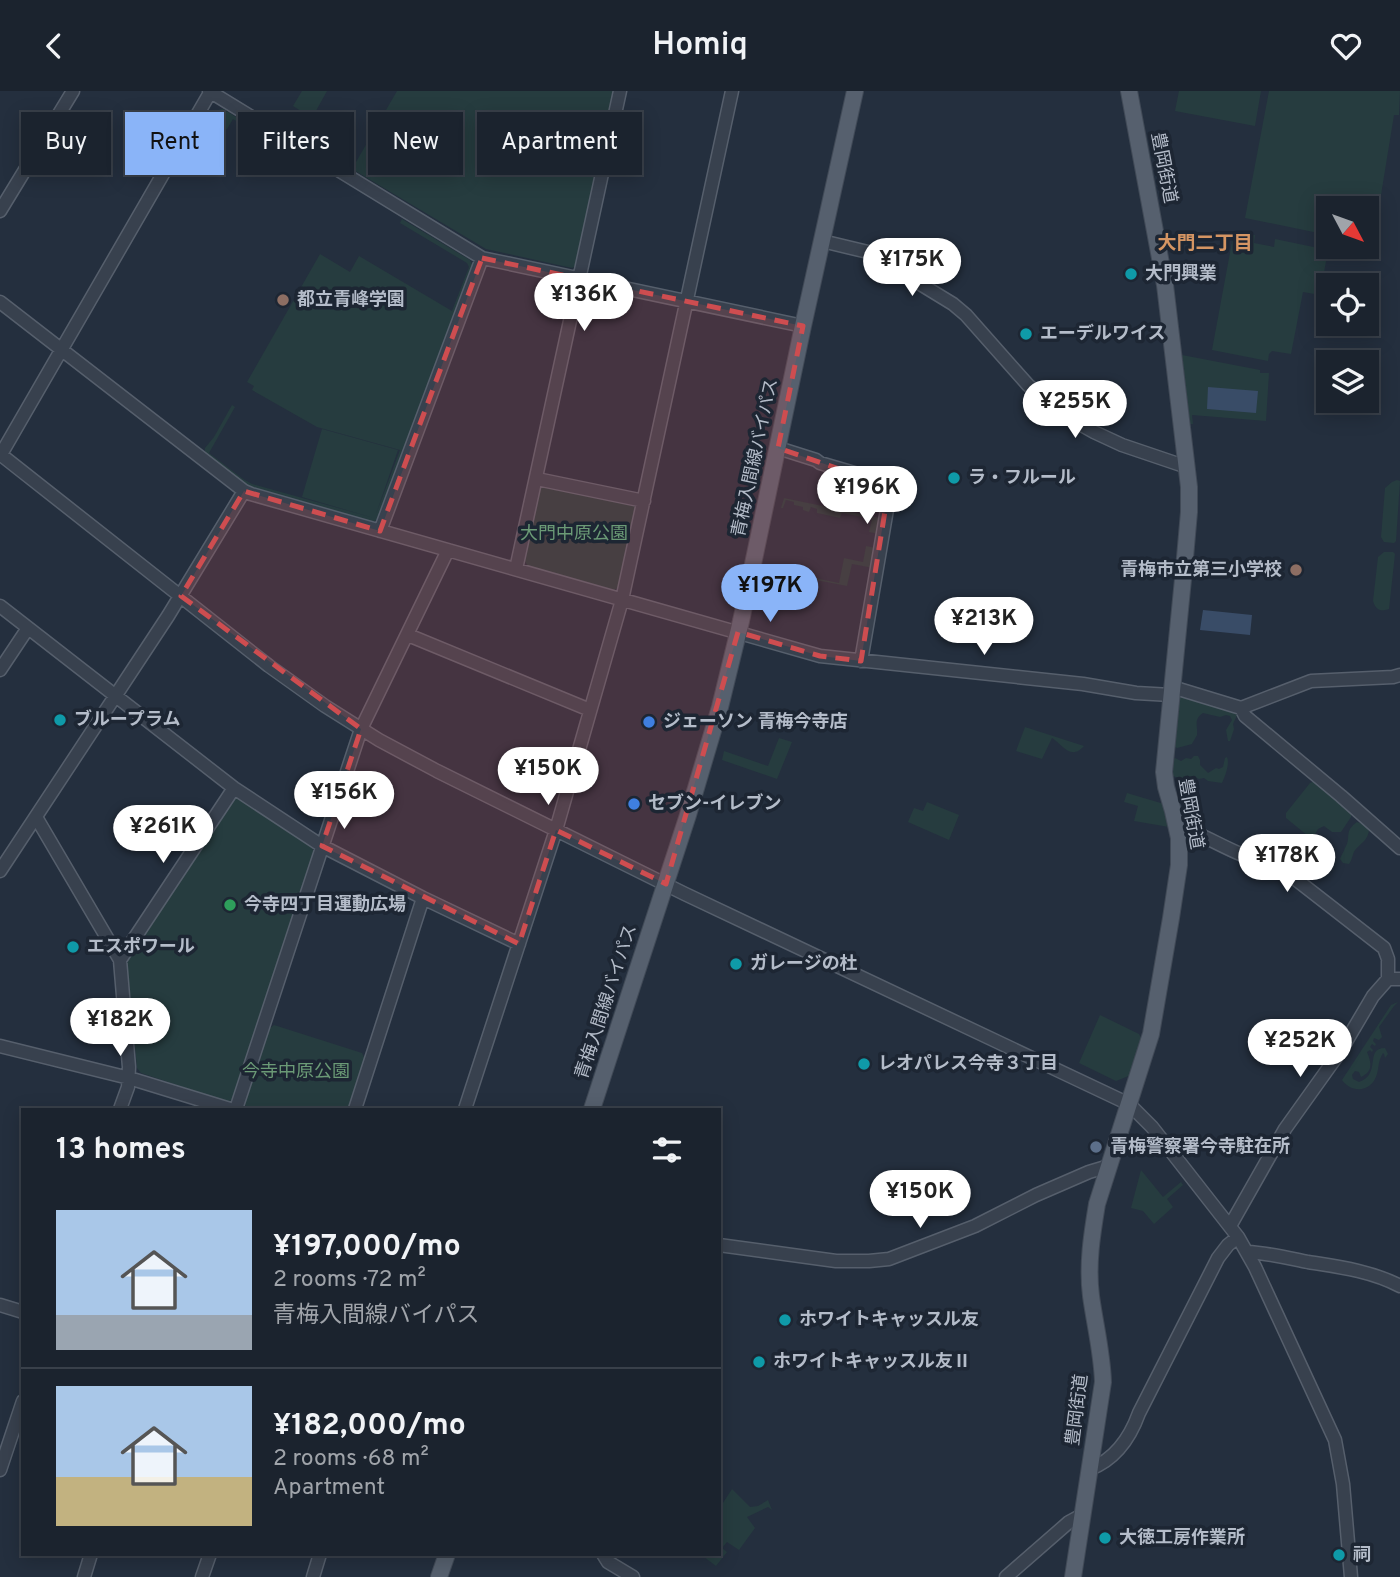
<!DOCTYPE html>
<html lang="en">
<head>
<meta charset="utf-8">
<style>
	:root { --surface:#1b232e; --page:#242b36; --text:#f1f3f6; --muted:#a0a4aa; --line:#39404a; --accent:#8ab4f8 }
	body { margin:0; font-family:Overpass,"Noto Sans JP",sans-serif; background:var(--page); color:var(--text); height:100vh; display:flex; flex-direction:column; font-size:26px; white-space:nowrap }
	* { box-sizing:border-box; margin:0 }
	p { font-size:23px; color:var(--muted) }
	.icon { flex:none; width:38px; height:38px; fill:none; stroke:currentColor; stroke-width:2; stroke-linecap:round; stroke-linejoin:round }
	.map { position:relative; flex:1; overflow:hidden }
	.panel { position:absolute; left:21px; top:1017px; width:700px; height:448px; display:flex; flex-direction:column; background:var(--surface); border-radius:0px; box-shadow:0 4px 18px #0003,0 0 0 2px var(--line) }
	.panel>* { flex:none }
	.hud { position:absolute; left:21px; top:21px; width:700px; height:63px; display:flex; gap:14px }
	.needle { width:46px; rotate:131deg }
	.controls { position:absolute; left:1316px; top:105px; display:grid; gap:14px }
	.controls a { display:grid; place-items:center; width:63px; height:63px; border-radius:0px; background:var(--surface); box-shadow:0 4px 18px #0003,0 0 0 2px var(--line); font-size:35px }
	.price { position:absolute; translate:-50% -60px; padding:0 16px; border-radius:24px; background:#fff; color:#222; font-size:23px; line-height:46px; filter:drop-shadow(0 2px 4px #0008) }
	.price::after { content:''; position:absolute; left:50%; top:42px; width:21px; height:16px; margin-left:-10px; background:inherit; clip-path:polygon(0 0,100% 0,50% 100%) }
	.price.active { background:var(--accent); color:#111 }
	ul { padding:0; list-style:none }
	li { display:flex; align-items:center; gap:21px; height:175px; padding:0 35px }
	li+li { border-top:2px solid var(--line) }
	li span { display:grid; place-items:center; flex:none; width:196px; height:140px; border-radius:0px; color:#555 }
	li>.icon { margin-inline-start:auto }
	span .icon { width:84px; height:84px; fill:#fffc; stroke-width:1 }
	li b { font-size:30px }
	h2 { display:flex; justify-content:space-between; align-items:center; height:84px; padding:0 35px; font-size:30px }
	.chip { padding:0 24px; border-radius:0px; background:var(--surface); box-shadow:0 4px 18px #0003,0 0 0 2px var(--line); font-size:24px; line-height:63px }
	.chip.active { background:var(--accent); color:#111 }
	header { display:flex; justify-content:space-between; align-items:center; height:91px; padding:0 35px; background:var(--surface); font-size:32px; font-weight:600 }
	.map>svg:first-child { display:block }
	.green { fill:#263c3f }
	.water { fill:#394c67 }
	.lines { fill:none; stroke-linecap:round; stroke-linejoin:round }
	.minor-casing { stroke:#565f6c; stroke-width:15 }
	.major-casing { stroke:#414a57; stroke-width:18 }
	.minor { stroke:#38414e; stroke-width:12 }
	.major { stroke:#56606e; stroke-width:16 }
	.marked { fill:#ce4d50; fill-opacity:0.2; stroke:#ce4d50; stroke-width:5; stroke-dasharray:14 9; stroke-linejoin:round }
	.culture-dot { fill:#0f9aa8; stroke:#1d2633; stroke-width:2.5 }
	.education-dot { fill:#8d6e63; stroke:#1d2633; stroke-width:2.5 }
	.shop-dot { fill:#3f7fe0; stroke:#1d2633; stroke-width:2.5 }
	.leisure-dot { fill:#2e9e5b; stroke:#1d2633; stroke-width:2.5 }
	.service-dot { fill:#5c6f8a; stroke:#1d2633; stroke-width:2.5 }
	.labels { text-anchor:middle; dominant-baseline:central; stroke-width:7; stroke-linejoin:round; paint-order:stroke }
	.street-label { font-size:18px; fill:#b4bcc9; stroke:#1d2633 }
	.poi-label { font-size:18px; font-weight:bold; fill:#b4bcc9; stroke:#1d2633; text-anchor:start }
	.park-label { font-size:18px; fill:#6b9a76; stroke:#1d2633 }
	.neighbourhood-label { font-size:19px; font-weight:bold; fill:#d59563; stroke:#1d2633 }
</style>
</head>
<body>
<header><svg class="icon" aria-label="back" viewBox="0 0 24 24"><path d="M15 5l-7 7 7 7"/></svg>Homiq<svg class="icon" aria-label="heart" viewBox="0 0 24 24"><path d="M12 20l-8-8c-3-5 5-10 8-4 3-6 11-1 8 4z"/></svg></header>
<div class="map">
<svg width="1400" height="1486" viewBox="0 0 1400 1486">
	<rect width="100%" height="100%" fill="#242f3e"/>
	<!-- green -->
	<path class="green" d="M302 0H327L312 27 293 15Z
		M397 0H613L576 175 572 177 486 158 352 78Z
		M1179 0H1261L1255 35 1175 20Z
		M1269 0H1400L1399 24H1394L1373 153 1367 152V117H1328V144L1245 127Z
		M223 18 262 42 264 47 233 28 227 38 223 40 213 34 204 49 199 45 213 20Z
		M280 53 306 69 311 78 302 73 296 82 291 83C280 76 270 67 275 54Z
		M402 128 470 169 473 175 378 428 373 431 251 397 241 392 205 363V357L214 346 232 314 235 316 209 362 243 388 252 393 374 427 302 406 322 338 398 359 376 423 400 359 317 336 252 299 254 295 247 291 320 163 350 181 359 165 452 220 469 176 467 172 400 132Z
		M1234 140 1255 144 1254 152 1274 156 1275 148 1328 159 1320 204 1303 201 1291 263 1272 260 1269 263 1268 270 1212 259Z
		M1182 264 1260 279V282H1269L1266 330 1192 324 1193 333H1190Z
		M1397 389 1400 390 1396 450 1394 452 1384 451 1381 446 1385 397 1392 391Z
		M545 393 634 412 636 417 619 496 614 499 528 475 524 469 540 396Z
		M784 407 881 427 879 443 869 441 872 428 842 422 840 427 817 422V418L811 416 809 421 803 419V416L794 414V411L786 409 783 417H781Z
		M866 455 876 457 873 477 852 473 847 495 790 484 791 482 839 492 844 467 863 471Z
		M1384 461H1393L1395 463 1389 518C1380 521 1376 519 1373 510L1378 466Z
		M1181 604 1234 620 1237 624 1233 633 1234 638 1230 650H1228L1226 639 1232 629 1230 625 1226 624 1220 626 1203 622C1193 629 1198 634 1197 644 1196 646 1193 651 1192 653L1177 657 1172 654 1173 638 1177 630 1178 609Z
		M1025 636 1084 655C1071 670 1063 654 1052 647L1042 668 1016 660Z
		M779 647 792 651 777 688 722 669 724 660 768 675Z
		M1194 665H1198L1200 669V674L1208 682 1216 677 1219 678 1223 676 1225 667 1227 666C1230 673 1225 685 1222 692L1208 690 1204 687 1199 688 1193 685 1181 688 1173 685 1170 677 1171 671 1175 667 1181 670 1186 667 1191 668Z
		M1315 690 1351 720V726L1341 741H1332L1324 735 1318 738 1314 745H1308L1286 727V722L1310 692Z
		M1127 702 1164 713 1169 736 1134 730 1138 715 1124 711Z
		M235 708H240L312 755 314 762 241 984 233 1008 228 1011 141 982 137 977 127 872 129 866Z
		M927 711 959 724 949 749 908 731 914 717 923 720Z
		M1357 731 1365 734 1369 740C1367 750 1362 751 1356 758 1352 762 1353 768 1349 773L1343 772 1340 768C1341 764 1344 761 1345 757 1352 746 1343 741 1357 731Z
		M1398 911 1394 915 1379 936 1382 946 1379 949 1374 947 1373 950 1376 953 1375 955 1372 953 1370 956 1373 959 1372 961 1370 959 1367 961C1371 971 1374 980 1361 986L1359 981 1355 980 1352 984 1353 988 1359 991C1382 983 1364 957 1385 957L1388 963 1385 967 1384 963 1383 962C1378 970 1379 976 1377 983 1372 1001 1352 1003 1342 989L1391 914Z
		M1100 924 1139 943 1142 949 1131 984 1116 990 1079 972Z
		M274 934 362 962 365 968 348 1018 247 1017 244 1012 269 938Z
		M1141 1079 1163 1106 1181 1091 1183 1094 1167 1108 1173 1116 1154 1133 1143 1120 1131 1117Z
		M732 1398 750 1416 758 1415 768 1409 772 1419 768 1416 747 1426 755 1437 739 1459 727 1451 722 1457 727 1461 716 1475 700 1463H719V1418Z"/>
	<!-- water -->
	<path class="water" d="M1208 296 1258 300 1256 322 1207 318Z
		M1203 519 1252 524 1250 544 1200 539Z"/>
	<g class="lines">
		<defs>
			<path id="minor" d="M209 0 482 167 803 235
				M0 120 73 0
				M822 150 868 161 953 213 966 224 1028 294 1062 323 1094 341 1122 354 1187 376
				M0 211 244 400 251 403 820 565 1083 593 1136 602 1171 604
				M778 357 816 369 820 372 885 391 889 395 890 401 861 570
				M0 363 269 575 325 615 379 649 437 680 685 803 1129 1013 1152 1036 1238 1146 1255 1176 1335 1349 1343 1393 1351 1486
				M0 365 211 0
				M537 388 644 410
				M380 440 482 167
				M516 478 620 0
				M0 515 234 697 322 755 423 807 519 853
				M408 544 590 619
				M0 579 28 537
				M1172 596 1241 617 1311 590 1393 586 1400 584
				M1241 617 1245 625 1341 705 1400 757
				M36 726 120 869 129 976 128 996 120 1018
				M1177 735C1198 741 1217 753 1238 762 1255 769 1273 773 1289 783L1384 857 1388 868V888
				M0 780 168 525 244 400
				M120 869 234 697
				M0 955 129 987 230 1018
				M236 1018 361 638 448 459
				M355 1018 423 807
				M465 1018 556 739 622 509 732 0
				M1230 1135 1285 1038 1340 961 1373 905 1388 888H1400
				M719 1154 836 1170H869L889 1168 975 1135 1036 1104 1089 1081 1109 1075
				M1247 1161C1268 1162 1288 1167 1308 1171 1340 1176 1371 1180 1400 1195
				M0 1214 23 1221
				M1090 1378C1116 1368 1130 1347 1139 1322L1218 1167 1228 1154 1238 1146
				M0 1379 23 1310
				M603 1463 608 1471 633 1486
				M84 1486 91 1463
				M202 1486 210 1463
				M313 1486 320 1463
				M1006 1486 1069 1431 1082 1424"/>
			<path id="major" d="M592 1018 688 724 720 616 741 530 803 235 855 0
				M439 1486 447 1463
				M1073 1486 1103 1291C1102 1261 1095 1234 1091 1205 1087 1174 1092 1143 1097 1113L1151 943 1171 827 1179 774V747L1173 720 1166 696 1164 681 1184 478 1189 421V396L1165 194 1129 0"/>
		</defs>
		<!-- minor casing -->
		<use href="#minor" class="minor-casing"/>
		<!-- major casing -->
		<use href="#major" class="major-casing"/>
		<!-- minor -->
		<use href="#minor" class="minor"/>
		<!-- major -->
		<use href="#major" class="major"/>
	</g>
	<!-- marked area -->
	<path class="marked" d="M482 167 803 235 778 357 889 395 861 570 820 565 738 541 666 793 556 739 519 853 322 755 361 638 181 505 244 400 380 440Z"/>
	<!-- markers -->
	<g class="culture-dot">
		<circle cx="1131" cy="183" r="7"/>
		<circle cx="1026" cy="243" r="7"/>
		<circle cx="954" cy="387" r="7"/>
		<circle cx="60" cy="629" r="7"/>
		<circle cx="73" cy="856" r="7"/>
		<circle cx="736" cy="873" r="7"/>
		<circle cx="864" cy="973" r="7"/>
		<circle cx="785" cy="1229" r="7"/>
		<circle cx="759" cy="1271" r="7"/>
		<circle cx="1105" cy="1447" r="7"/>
		<circle cx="1339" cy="1464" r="7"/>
	</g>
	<g class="education-dot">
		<circle cx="283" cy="209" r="7"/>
		<circle cx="1296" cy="479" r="7"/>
	</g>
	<g class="shop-dot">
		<circle cx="649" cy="631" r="7"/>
		<circle cx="634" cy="713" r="7"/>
	</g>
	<circle class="leisure-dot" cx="230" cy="814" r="7"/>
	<circle class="service-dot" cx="1096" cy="1056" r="7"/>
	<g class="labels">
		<!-- street labels -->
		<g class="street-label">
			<text transform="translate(1163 77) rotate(79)">豊岡街道</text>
			<text transform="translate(756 367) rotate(-78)">青梅入間線バイパス</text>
			<text transform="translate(1190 723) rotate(80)">豊岡街道</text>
			<text transform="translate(607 911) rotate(-72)">青梅入間線バイパス</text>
			<text transform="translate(1078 1319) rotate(-83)">豊岡街道</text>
		</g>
		<!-- poi labels -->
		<g class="poi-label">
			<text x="1145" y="183">大門興業</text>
			<text x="297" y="209">都立青峰学園</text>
			<text x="1040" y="243">エーデルワイス</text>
			<text x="968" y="387">ラ・フルール</text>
			<text x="1282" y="479" text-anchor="end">青梅市立第三小学校</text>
			<text x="74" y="629">ブループラム</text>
			<text x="663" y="631">ジェーソン 青梅今寺店</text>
			<text x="648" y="713">セブン-イレブン</text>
			<text x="244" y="814">今寺四丁目運動広場</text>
			<text x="87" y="856">エスポワール</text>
			<text x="750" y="873">ガレージの杜</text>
			<text x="878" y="973">レオパレス今寺３丁目</text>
			<text x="1110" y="1056">青梅警察署今寺駐在所</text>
			<text x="799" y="1229">ホワイトキャッスル友</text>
			<text x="773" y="1271">ホワイトキャッスル友Ⅱ</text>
			<text x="1119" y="1447">大徳工房作業所</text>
			<text x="1353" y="1464">祠</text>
		</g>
		<!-- park labels -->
		<g class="park-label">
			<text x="574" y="443">大門中原公園</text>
			<text x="296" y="981">今寺中原公園</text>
		</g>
		<!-- neighbourhood labels -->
		<g class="neighbourhood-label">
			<text x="1205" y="153">大門二丁目</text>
		</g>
	</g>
</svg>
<div class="controls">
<a><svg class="needle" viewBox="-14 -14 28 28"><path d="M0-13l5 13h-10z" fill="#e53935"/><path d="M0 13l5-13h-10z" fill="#a0a4aa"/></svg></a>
<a><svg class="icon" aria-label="locate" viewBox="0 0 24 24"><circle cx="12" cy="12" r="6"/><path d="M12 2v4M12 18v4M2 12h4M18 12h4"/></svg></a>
<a><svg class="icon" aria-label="layers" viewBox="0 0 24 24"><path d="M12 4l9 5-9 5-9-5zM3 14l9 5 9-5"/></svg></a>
</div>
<b class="price" style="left:912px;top:207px">¥175K</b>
<b class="price" style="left:584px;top:242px">¥136K</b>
<b class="price" style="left:1075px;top:349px">¥255K</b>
<b class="price" style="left:867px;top:435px">¥196K</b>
<b class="price active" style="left:770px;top:533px">¥197K</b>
<b class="price" style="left:984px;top:566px">¥213K</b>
<b class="price" style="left:548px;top:716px">¥150K</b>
<b class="price" style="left:344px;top:740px">¥156K</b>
<b class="price" style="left:163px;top:774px">¥261K</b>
<b class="price" style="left:1287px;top:803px">¥178K</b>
<b class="price" style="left:120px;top:967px">¥182K</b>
<b class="price" style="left:1300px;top:988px">¥252K</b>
<b class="price" style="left:920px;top:1139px">¥150K</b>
<div class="hud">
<a class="chip">Buy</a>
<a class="chip active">Rent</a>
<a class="chip">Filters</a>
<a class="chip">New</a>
<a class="chip">Apartment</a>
</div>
<section class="panel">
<h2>13 homes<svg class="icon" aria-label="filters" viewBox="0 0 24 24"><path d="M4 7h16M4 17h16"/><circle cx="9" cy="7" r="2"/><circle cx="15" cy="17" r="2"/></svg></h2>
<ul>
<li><span style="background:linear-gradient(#a9c7e8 75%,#9aa5b1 0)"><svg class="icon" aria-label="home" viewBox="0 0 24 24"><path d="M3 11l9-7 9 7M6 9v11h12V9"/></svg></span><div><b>¥197,000/mo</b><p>2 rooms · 72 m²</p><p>青梅入間線バイパス</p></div></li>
<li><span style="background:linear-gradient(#a9c7e8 65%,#c2b280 0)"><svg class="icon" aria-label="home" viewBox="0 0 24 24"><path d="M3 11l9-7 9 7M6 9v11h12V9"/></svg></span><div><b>¥182,000/mo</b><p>2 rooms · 68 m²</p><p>Apartment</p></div></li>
</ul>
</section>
</div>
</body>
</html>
